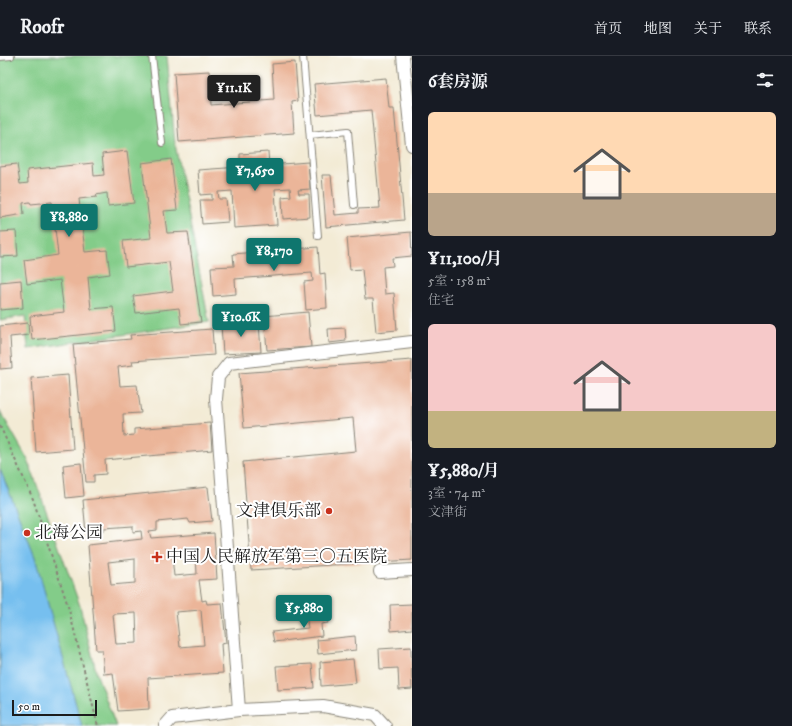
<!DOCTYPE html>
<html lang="zh">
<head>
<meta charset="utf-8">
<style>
	:root { --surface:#171b24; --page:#242831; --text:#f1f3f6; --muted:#9ea1a6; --line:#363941; --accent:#0f766e }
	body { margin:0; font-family:"IM FELL DW Pica","Noto Serif SC",serif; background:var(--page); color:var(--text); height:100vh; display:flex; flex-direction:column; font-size:15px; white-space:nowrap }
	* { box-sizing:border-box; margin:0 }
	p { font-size:13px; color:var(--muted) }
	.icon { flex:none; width:22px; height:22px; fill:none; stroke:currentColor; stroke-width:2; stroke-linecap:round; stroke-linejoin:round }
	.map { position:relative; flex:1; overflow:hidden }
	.panel { display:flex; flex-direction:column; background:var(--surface); width:380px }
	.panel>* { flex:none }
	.scale { position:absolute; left:12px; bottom:10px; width:85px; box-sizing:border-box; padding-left:4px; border:2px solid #1c1c1c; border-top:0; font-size:11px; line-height:14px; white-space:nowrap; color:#1c1c1c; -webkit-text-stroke:3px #fff; paint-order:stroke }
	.price { position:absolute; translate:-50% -34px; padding:0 9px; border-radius:4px; background:var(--accent); color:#fff; font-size:13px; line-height:26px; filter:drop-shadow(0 1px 2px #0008) }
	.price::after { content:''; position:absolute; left:50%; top:24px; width:12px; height:9px; margin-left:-6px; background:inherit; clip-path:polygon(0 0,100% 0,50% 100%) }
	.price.active { background:#222; color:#fff }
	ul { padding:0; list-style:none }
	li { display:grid; align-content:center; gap:8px; height:212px; padding:0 16px }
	li span { display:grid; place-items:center; height:124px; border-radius:6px; color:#555 }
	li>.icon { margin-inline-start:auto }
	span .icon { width:72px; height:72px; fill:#fffc; stroke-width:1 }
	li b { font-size:17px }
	h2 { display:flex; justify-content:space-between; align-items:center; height:48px; padding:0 16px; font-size:17px }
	header { display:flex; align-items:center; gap:24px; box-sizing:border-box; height:56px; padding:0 20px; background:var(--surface); border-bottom:1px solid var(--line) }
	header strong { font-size:19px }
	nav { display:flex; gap:22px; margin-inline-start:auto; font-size:14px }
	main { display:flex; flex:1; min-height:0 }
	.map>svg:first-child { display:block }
	.green { fill:#83cc89; stroke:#507452 }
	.water { fill:#76bfef; stroke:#496e86 }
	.building { fill:#ebb599; fill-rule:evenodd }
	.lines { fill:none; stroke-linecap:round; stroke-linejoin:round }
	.lane-casing { stroke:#888478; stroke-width:8 }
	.street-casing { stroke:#888478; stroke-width:14 }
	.path { stroke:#888478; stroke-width:2; stroke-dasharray:3 3; stroke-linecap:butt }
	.lane { stroke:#fff; stroke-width:6 }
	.street { stroke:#fff; stroke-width:12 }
	.poi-dot { fill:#c8321e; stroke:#fff; stroke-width:1.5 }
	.labels { text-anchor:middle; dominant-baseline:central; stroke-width:4; stroke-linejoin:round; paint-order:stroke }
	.poi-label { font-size:17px; fill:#1c1c1c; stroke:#fff; text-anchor:start }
</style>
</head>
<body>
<header>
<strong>Roofr</strong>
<nav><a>首页</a><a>地图</a><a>关于</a><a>联系</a></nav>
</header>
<main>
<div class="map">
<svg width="412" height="670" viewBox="0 0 412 670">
	<rect width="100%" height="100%" fill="#fff"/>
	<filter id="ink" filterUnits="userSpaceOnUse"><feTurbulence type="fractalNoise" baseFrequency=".025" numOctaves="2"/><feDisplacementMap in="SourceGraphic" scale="8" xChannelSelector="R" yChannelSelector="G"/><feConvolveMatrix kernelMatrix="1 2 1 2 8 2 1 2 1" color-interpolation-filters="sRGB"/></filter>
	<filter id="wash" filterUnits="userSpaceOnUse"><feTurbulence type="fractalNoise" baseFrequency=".012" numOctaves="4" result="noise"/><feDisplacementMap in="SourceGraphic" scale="16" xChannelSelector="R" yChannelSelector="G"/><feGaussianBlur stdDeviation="0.9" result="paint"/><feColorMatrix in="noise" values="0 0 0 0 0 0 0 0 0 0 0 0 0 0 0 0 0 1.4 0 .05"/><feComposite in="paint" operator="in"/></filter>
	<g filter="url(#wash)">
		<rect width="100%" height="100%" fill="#f3ebd5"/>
		<!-- green -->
		<path class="green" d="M0 0H167L175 88 209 266 28 293 25 260 0 264Z
			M0 355 28 404 80 550 97 619 116 670H0Z"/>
		<!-- water -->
		<path class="water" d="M0 413 35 501 82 670H0Z"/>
		<g id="blocks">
			<!-- building -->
			<path class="building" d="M295 6 298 45 292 46 294 77 179 86 174 17 209 15 211 49 274 44 272 8Z
				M386 22 389 52H394L404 164 326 171 322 119H331L335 159 358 157V153L380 152 371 54 317 59 314 28Z
				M127 95 134 147 108 150 107 137 96 139 97 141 79 143 85 196 107 194 110 218 88 221 91 253 113 251 116 275 32 284 30 260 64 256 60 224 27 228 24 204 58 199 52 146 31 148 30 146 23 147 24 158 0 162V110L17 108 20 128 28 127 27 114 93 107 94 120 104 119 102 98Z
				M268 96 269 109 308 106 310 133 298 134 299 138H309L310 161 283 163 282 141 291 140 290 132 275 133 277 169 234 172 232 135 218 136 219 143H226L228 166 202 168 200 144H212V138L200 139 198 114 240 111V98Z
				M171 103 177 154 164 155 167 177 188 176 201 266 181 268 179 252 136 257 133 240 173 235 169 206 126 211 123 185 151 182 142 107Z
				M16 175 18 200 0 201V176Z
				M411 176 412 200 392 202 393 210 383 211 385 238 394 237 397 274 376 276 373 243H365L362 213 350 214 347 182Z
				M318 191 320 218 325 217 327 252 306 254 304 226 313 225 312 217 235 223 236 238 213 240 211 211 234 210 233 198Z
				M21 224 23 252 0 254V226Z
				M308 256 311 291 267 294 264 260Z
				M259 266 261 296 223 298 221 269Z
				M28 267 29 279 10 281 12 312 0 313V270Z
				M345 272 346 285 329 287 328 273Z
				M212 273 214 299 132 305 133 309 118 311 120 330 137 329 141 357 123 358 124 380 134 379V373L210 367 212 394 105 404 106 418 94 419V426H86L73 288 131 283 130 279Z
				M412 304V504L251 514 243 406 356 395 353 362 244 372 239 317Z
				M68 319 73 393 36 396 31 322Z
				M81 407 84 440 66 442 63 409Z
				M208 431 212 465 190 467 188 463 157 466V474L149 475 151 482 214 477 217 523 199 524 202 545 206 544 207 548 222 547 226 587 221 588 223 617 148 622 149 653 118 655 113 617 104 618 102 594H96L88 489 142 483 141 475 133 476V470L104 472V475L86 477 83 444ZM196 498 197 518 174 520 172 500ZM135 503V527L111 529 108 506ZM201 554 204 589 180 591 176 556ZM136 557 137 587 116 588 113 558Z
				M412 548V573L391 575 390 549Z
				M326 555 328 567 321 568 322 580 274 586 272 576 308 572 306 557Z
				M355 580 356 594 318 598 317 584Z
				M411 591 412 633 399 634 398 612 380 613 379 593Z
				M353 603 356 627 321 630 320 606Z
				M312 608 314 632 278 634 276 610Z"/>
		</g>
	</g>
	<g filter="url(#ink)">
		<use href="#blocks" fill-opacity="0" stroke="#888478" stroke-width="1"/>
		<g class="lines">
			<defs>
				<path id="lane" d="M152 0 162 87
					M303 0 318 180
					M0 1 11 0
					M310 79 348 75 354 149"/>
				<path id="street" d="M403 0 412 89
					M380 516 412 514
					M239 654 323 650 375 659 385 670
					M165 670 172 662 239 654 216 343 218 321 229 307 412 286"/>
			</defs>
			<!-- lane casing -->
			<use href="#lane" class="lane-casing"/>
			<!-- street casing -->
			<use href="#street" class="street-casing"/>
			<!-- path -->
			<path class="path" d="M0 370 33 443 68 550 98 670"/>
			<!-- lane -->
			<use href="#lane" class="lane"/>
			<!-- street -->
			<use href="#street" class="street"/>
		</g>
	</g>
	<!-- markers -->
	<g class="poi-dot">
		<circle cx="329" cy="455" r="4"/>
		<circle cx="27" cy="477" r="4"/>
		<path d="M155 495h4v4h4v4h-4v4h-4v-4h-4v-4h4z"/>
	</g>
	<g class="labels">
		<!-- poi labels -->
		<g class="poi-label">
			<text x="321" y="455" text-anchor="end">文津俱乐部</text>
			<text x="35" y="477">北海公园</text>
			<text x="166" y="501">中国人民解放军第三〇五医院</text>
		</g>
	</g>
</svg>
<div class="scale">50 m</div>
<b class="price active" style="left:234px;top:53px">¥11.1K</b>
<b class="price" style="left:255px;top:136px">¥7,650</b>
<b class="price" style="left:69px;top:182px">¥8,880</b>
<b class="price" style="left:274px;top:216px">¥8,170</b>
<b class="price" style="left:241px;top:282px">¥10.6K</b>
<b class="price" style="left:304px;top:573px">¥5,880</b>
</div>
<section class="panel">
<h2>6套房源<svg class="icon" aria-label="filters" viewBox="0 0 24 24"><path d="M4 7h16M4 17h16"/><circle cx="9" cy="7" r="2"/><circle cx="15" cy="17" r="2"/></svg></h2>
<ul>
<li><span style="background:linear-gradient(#ffd9b3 65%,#b9a48a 0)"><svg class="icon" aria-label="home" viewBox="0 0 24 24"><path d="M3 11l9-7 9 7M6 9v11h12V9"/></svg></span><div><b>¥11,100/月</b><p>5室 · 158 m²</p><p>住宅</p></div></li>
<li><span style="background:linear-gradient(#f6c9c9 70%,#c2b280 0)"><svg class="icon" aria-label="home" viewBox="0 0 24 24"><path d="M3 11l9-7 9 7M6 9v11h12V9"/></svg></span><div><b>¥5,880/月</b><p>3室 · 74 m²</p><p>文津街</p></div></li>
</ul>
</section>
</main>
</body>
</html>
